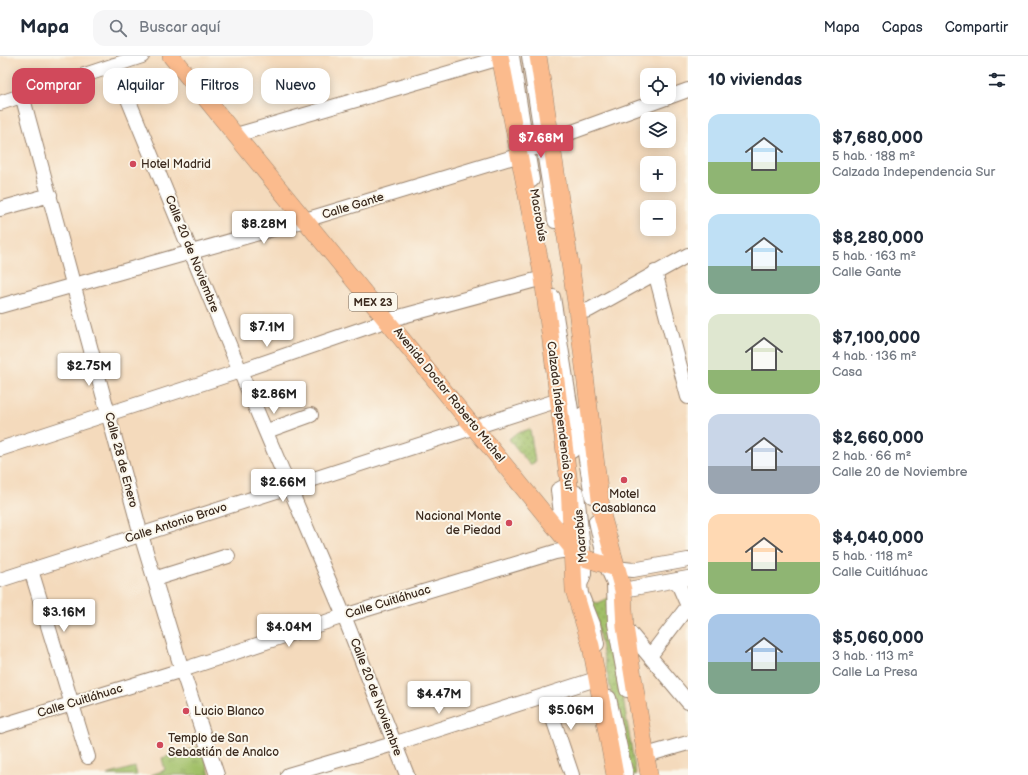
<!DOCTYPE html>
<html lang="es">
<head>
<meta charset="utf-8">
<style>
	:root { --surface:#fff; --page:#f6f6f7; --text:#1f2937; --muted:#747a83; --line:#e0e1e3; --accent:#d1495b }
	body { margin:0; font-family:"Balsamiq Sans",sans-serif; background:var(--page); color:var(--text); height:100vh; display:flex; flex-direction:column; font-size:15px; white-space:nowrap }
	* { box-sizing:border-box; margin:0 }
	p { font-size:13px; color:var(--muted) }
	.icon { flex:none; width:22px; height:22px; fill:none; stroke:currentColor; stroke-width:2; stroke-linecap:round; stroke-linejoin:round }
	.map { position:relative; flex:1; overflow:hidden }
	.side { display:flex; flex-direction:column; background:var(--surface); width:340px }
	.side>* { flex:none }
	.top-card { position:absolute; left:12px; top:12px; width:380px; height:36px; display:flex; gap:8px }
	.tools { position:absolute; left:640px; top:12px; display:grid; gap:8px }
	.tools a { display:grid; place-items:center; width:36px; height:36px; border-radius:8px; background:var(--surface); box-shadow:0 2px 10px #0003; font-size:20px }
	.price { position:absolute; translate:-50% -34px; padding:0 9px; border-radius:4px; background:#fff; color:#222; font-size:13px; line-height:26px; filter:drop-shadow(0 1px 2px #0008) }
	.price::after { content:''; position:absolute; left:50%; top:24px; width:12px; height:9px; margin-left:-6px; background:inherit; clip-path:polygon(0 0,100% 0,50% 100%) }
	.price.selected { background:var(--accent); color:#fff }
	ul { padding:0; list-style:none }
	li { display:flex; align-items:center; gap:12px; height:100px; padding:0 20px }
	li span { display:grid; place-items:center; flex:none; width:112px; height:80px; border-radius:12px; color:#555 }
	li>.icon { margin-inline-start:auto }
	span .icon { width:48px; height:48px; fill:#fffc; stroke-width:1 }
	li b { font-size:17px }
	h2 { display:flex; justify-content:space-between; align-items:center; height:48px; padding:0 20px; font-size:17px }
	.chip { padding:0 14px; border-radius:12px; background:var(--surface); box-shadow:0 2px 10px #0003; font-size:14px; line-height:36px }
	.chip.selected { background:var(--accent); color:#fff }
	header { display:flex; align-items:center; gap:24px; box-sizing:border-box; height:56px; padding:0 20px; background:var(--surface); border-bottom:1px solid var(--line) }
	header strong { font-size:19px }
	nav { display:flex; gap:22px; margin-inline-start:auto; font-size:14px }
	.search { width:280px; height:36px; background:var(--page); display:flex; align-items:center; gap:10px; box-sizing:border-box; padding:0 14px; border-radius:12px; color:var(--muted); font-size:15px }
	main { display:flex; flex:1; min-height:0 }
	.map>svg:first-child { display:block }
	.grass { fill:url(#grass-dots); stroke:#6e7543 }
	.park { fill:url(#park-tufts); stroke:#6e7543 }
	.lines { fill:none; stroke-linecap:round; stroke-linejoin:round }
	.minor-casing { stroke:#98826d; stroke-width:16 }
	.major-casing { stroke:#98826d; stroke-width:18 }
	.minor { stroke:#fff; stroke-width:14 }
	.major { stroke:#fbbb8d; stroke-width:17 }
	.poi-dot { fill:#d1495b; stroke:#fbf7ec; stroke-width:1.5 }
	.labels { text-anchor:middle; dominant-baseline:central; stroke-width:4; stroke-linejoin:round; paint-order:stroke }
	.shield { fill:#fbf7ec; stroke:#75685c; stroke-width:1 }
	.shield-label { font-size:11px; font-weight:bold; fill:#3b2a1e }
	.poi-label { font-size:12px; fill:#3b2a1e; stroke:#fbf7ec; text-anchor:start }
	.street-label { font-size:12px; fill:#3b2a1e; stroke:#fbf7ec }
</style>
</head>
<body>
<header>
<strong>Mapa</strong>
<div class="search"><svg class="icon" aria-label="search" viewBox="0 0 24 24"><circle cx="10" cy="10" r="6"/><path d="M15 15l6 6"/></svg>Buscar aquí</div>
<nav><a>Mapa</a><a>Capas</a><a>Compartir</a></nav>
</header>
<main>
<div class="map">
<svg width="688" height="719" viewBox="0 0 688 719">
	<defs>
		<pattern id="grass-dots" width="8" height="8" patternUnits="userSpaceOnUse"><rect width="8" height="8" fill="#a1c068"/><path d="M2 2h.1M6 6h.1" fill="none" stroke="#849c55" stroke-width="1.8" stroke-linecap="round"/></pattern>
		<pattern id="park-tufts" width="24" height="20" patternUnits="userSpaceOnUse"><rect width="24" height="20" fill="#a1c068"/><path d="M3 7l-1-3M5 7V3M7 7l1-3M15 17l-1-3M17 17v-4M19 17l1-3" fill="none" stroke="#849c55"/></pattern>
	</defs>
	<rect width="100%" height="100%" fill="#fbf7ec"/>
	<filter id="ink" filterUnits="userSpaceOnUse"><feTurbulence type="fractalNoise" baseFrequency=".025" numOctaves="2"/><feDisplacementMap in="SourceGraphic" scale="8" xChannelSelector="R" yChannelSelector="G"/><feConvolveMatrix kernelMatrix="1 2 1 2 8 2 1 2 1" color-interpolation-filters="sRGB"/></filter>
	<filter id="wash" filterUnits="userSpaceOnUse"><feTurbulence type="fractalNoise" baseFrequency=".012" numOctaves="4" result="noise"/><feDisplacementMap in="SourceGraphic" scale="16" xChannelSelector="R" yChannelSelector="G"/><feGaussianBlur stdDeviation="0.9" result="paint"/><feColorMatrix in="noise" values="0 0 0 0 0 0 0 0 0 0 0 0 0 0 0 0 0 1.4 0 .05"/><feComposite in="paint" operator="in"/></filter>
	<g filter="url(#wash)">
		<rect width="100%" height="100%" fill="#f4dabc"/>
		<!-- grass -->
		<path class="grass" d="M530 373 535 406 530 409 509 383 515 378Z
			M609 542 610 565 636 719H628L597 568 590 545 598 547Z"/>
		<!-- park -->
		<path class="park" d="M202 690 210 719H151L165 714 162 702Z
			M135 711 137 719H107Z"/>
	</g>
	<g filter="url(#ink)">
		<g class="lines">
			<defs>
				<path id="minor" d="M512 0 532 124
					M529 0 555 165
					M114 9 240 315 344 560 407 719
					M22 39 141 479 182 614 217 719
					M0 47 142 0
					M236 79 500 2
					M0 153 50 139
					M655 216 688 341
					M553 241 571 354 572 395
					M0 250 305 164 520 99 550 84 688 34
					M577 253 583 255 589 254 688 199
					M583 358V385L592 440
					M267 375 311 359
					M0 393 240 315 388 264 543 222
					M577 437 584 502V518L580 529 581 538 593 568 597 588
					M551 465 561 457 558 434 569 428
					M596 465 606 509 614 527 615 568 627 634
					M616 512 633 514 688 504
					M31 514 88 701
					M154 523 228 500
					M0 524 559 344
					M677 525 688 550
					M623 534 688 522
					M625 571 688 646
					M650 600 688 550
					M545 639 572 719
					M609 642 626 719
					M0 670 182 614 344 560 555 496 573 493
					M646 699 688 687
					M288 719 393 688 596 623"/>
				<path id="major" d="M171 0 573 493 584 502 616 512
					M500 0 543 222 569 428 574 534 591 590 615 719
					M538 0 577 253 602 459 623 534 625 571 649 719"/>
			</defs>
			<!-- minor casing -->
			<use href="#minor" class="minor-casing"/>
			<!-- major casing -->
			<use href="#major" class="major-casing"/>
			<!-- minor -->
			<use href="#minor" class="minor"/>
			<!-- major -->
			<use href="#major" class="major"/>
		</g>
	</g>
	<!-- markers -->
	<g class="poi-dot">
		<circle cx="133" cy="108" r="4"/>
		<circle cx="624" cy="424" r="4"/>
		<circle cx="509" cy="467" r="4"/>
		<circle cx="186" cy="655" r="4"/>
		<circle cx="160" cy="689" r="4"/>
	</g>
	<g class="labels">
		<!-- shield labels -->
		<rect class="shield" x="349" y="237" width="48" height="18" rx="3"/>
		<g class="shield-label">
			<text x="373" y="246">MEX 23</text>
		</g>
		<!-- poi labels -->
		<g class="poi-label">
			<text x="141" y="108">Hotel Madrid</text>
			<text x="624" y="438" text-anchor="middle">Motel<tspan x="624" dy="14">Casablanca</tspan></text>
			<text x="501" y="460" text-anchor="end">Nacional Monte<tspan x="501" dy="14">de Piedad</tspan></text>
			<text x="194" y="655">Lucio Blanco</text>
			<text x="168" y="682">Templo de San<tspan x="168" dy="14">Sebastián de Analco</tspan></text>
		</g>
		<!-- street labels -->
		<g class="street-label">
			<text transform="translate(353 150) rotate(-17)">Calle Gante</text>
			<text transform="translate(538 159) rotate(80)">Macrobús</text>
			<text transform="translate(192 198) rotate(68)">Calle 20 de Noviembre</text>
			<text transform="translate(449 339) rotate(51)">Avenida Doctor Roberto Michel</text>
			<text transform="translate(560 360) rotate(83)">Calzada Independencia Sur</text>
			<text transform="translate(121 404) rotate(75)">Calle 28 de Enero</text>
			<text transform="translate(176 467) rotate(-18)">Calle Antonio Bravo</text>
			<text transform="translate(581 480) rotate(-95)">Macrobús</text>
			<text transform="translate(388 546) rotate(-17)">Calle Cuitláhuac</text>
			<text transform="translate(376 641) rotate(69)">Calle 20 de Noviembre</text>
			<text transform="translate(80 645) rotate(-17)">Calle Cuitláhuac</text>
		</g>
	</g>
</svg>
<div class="tools">
<a><svg class="icon" aria-label="locate" viewBox="0 0 24 24"><circle cx="12" cy="12" r="6"/><path d="M12 2v4M12 18v4M2 12h4M18 12h4"/></svg></a>
<a><svg class="icon" aria-label="layers" viewBox="0 0 24 24"><path d="M12 4l9 5-9 5-9-5zM3 14l9 5 9-5"/></svg></a>
<a>+</a>
<a>−</a>
</div>
<b class="price selected" style="left:541px;top:103px">$7.68M</b>
<b class="price" style="left:264px;top:189px">$8.28M</b>
<b class="price" style="left:267px;top:292px">$7.1M</b>
<b class="price" style="left:89px;top:331px">$2.75M</b>
<b class="price" style="left:274px;top:359px">$2.86M</b>
<b class="price" style="left:283px;top:447px">$2.66M</b>
<b class="price" style="left:64px;top:577px">$3.16M</b>
<b class="price" style="left:289px;top:592px">$4.04M</b>
<b class="price" style="left:439px;top:659px">$4.47M</b>
<b class="price" style="left:571px;top:675px">$5.06M</b>
<div class="top-card">
<a class="chip selected">Comprar</a>
<a class="chip">Alquilar</a>
<a class="chip">Filtros</a>
<a class="chip">Nuevo</a>
</div>
</div>
<section class="side">
<h2>10 viviendas<svg class="icon" aria-label="filters" viewBox="0 0 24 24"><path d="M4 7h16M4 17h16"/><circle cx="9" cy="7" r="2"/><circle cx="15" cy="17" r="2"/></svg></h2>
<ul>
<li><span style="background:linear-gradient(#bfe0f5 60%,#8fb573 0)"><svg class="icon" aria-label="home" viewBox="0 0 24 24"><path d="M3 11l9-7 9 7M6 9v11h12V9"/></svg></span><div><b>$7,680,000</b><p>5 hab. · 188 m²</p><p>Calzada Independencia Sur</p></div></li>
<li><span style="background:linear-gradient(#bfe0f5 65%,#7fa58c 0)"><svg class="icon" aria-label="home" viewBox="0 0 24 24"><path d="M3 11l9-7 9 7M6 9v11h12V9"/></svg></span><div><b>$8,280,000</b><p>5 hab. · 163 m²</p><p>Calle Gante</p></div></li>
<li><span style="background:linear-gradient(#dfe7d0 70%,#8fb573 0)"><svg class="icon" aria-label="home" viewBox="0 0 24 24"><path d="M3 11l9-7 9 7M6 9v11h12V9"/></svg></span><div><b>$7,100,000</b><p>4 hab. · 136 m²</p><p>Casa</p></div></li>
<li><span style="background:linear-gradient(#c9d6e8 65%,#9aa5b1 0)"><svg class="icon" aria-label="home" viewBox="0 0 24 24"><path d="M3 11l9-7 9 7M6 9v11h12V9"/></svg></span><div><b>$2,660,000</b><p>2 hab. · 66 m²</p><p>Calle 20 de Noviembre</p></div></li>
<li><span style="background:linear-gradient(#ffd9b3 60%,#8fb573 0)"><svg class="icon" aria-label="home" viewBox="0 0 24 24"><path d="M3 11l9-7 9 7M6 9v11h12V9"/></svg></span><div><b>$4,040,000</b><p>5 hab. · 118 m²</p><p>Calle Cuitláhuac</p></div></li>
<li><span style="background:linear-gradient(#a9c7e8 60%,#7fa58c 0)"><svg class="icon" aria-label="home" viewBox="0 0 24 24"><path d="M3 11l9-7 9 7M6 9v11h12V9"/></svg></span><div><b>$5,060,000</b><p>3 hab. · 113 m²</p><p>Calle La Presa</p></div></li>
</ul>
</section>
</main>
</body>
</html>
